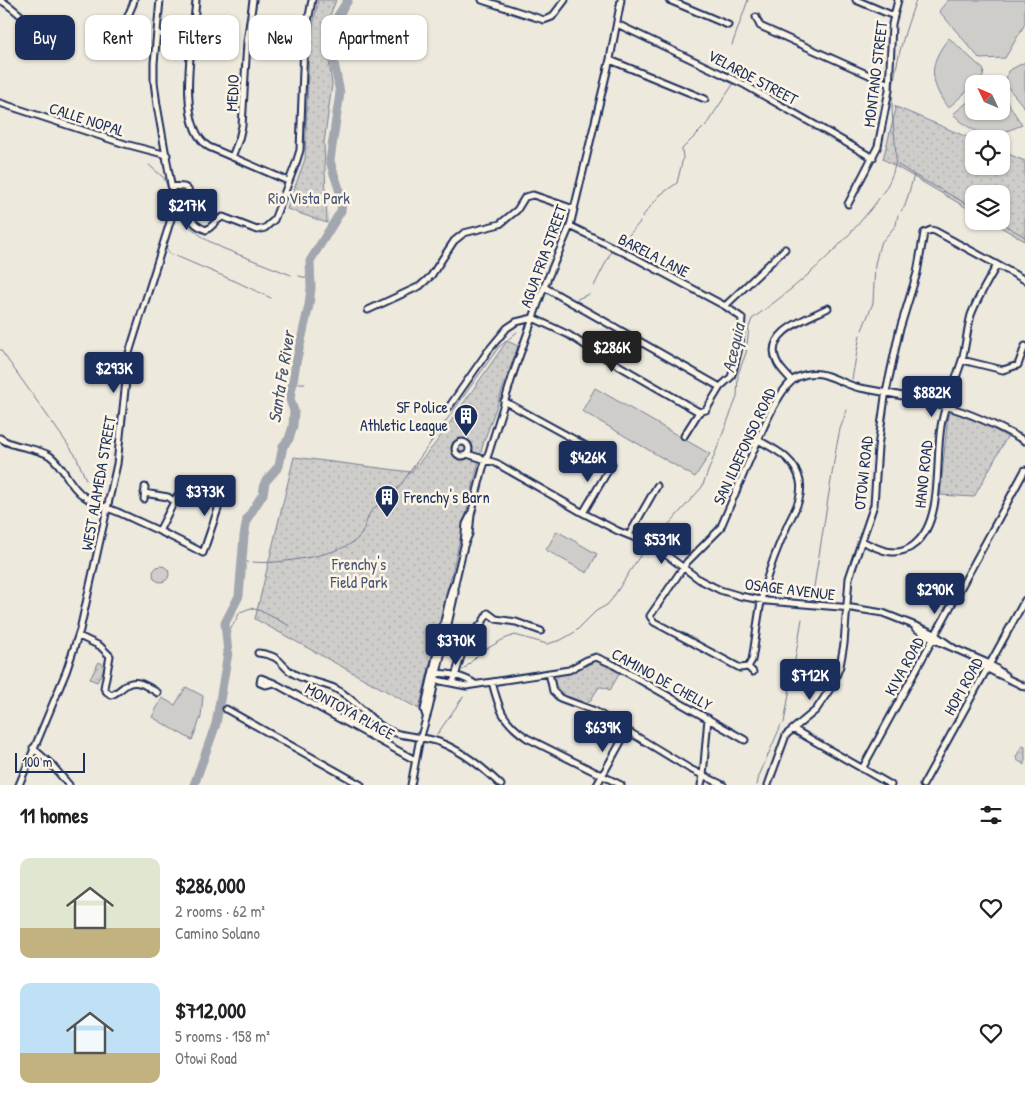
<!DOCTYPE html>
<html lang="en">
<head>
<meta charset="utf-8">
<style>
	:root { --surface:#fff; --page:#f6f6f6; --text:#202124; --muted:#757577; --accent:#1b2f5e }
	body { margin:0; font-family:"Patrick Hand",sans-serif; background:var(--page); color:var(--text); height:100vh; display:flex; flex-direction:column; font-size:19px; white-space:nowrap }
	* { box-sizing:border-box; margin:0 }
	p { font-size:16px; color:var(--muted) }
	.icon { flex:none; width:28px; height:28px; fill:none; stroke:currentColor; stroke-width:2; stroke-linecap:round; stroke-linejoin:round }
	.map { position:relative; height:785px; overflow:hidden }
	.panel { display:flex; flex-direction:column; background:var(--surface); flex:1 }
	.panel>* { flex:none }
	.top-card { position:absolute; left:15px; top:15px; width:500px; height:45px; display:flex; gap:10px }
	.needle { width:32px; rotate:314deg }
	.buttons { position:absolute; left:965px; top:75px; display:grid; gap:10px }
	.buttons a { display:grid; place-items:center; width:45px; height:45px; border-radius:10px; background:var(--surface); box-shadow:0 1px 4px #0004; font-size:25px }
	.scale { position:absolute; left:15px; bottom:12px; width:70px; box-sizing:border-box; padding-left:5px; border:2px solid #1b2f5e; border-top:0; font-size:14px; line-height:18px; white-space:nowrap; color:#1b2f5e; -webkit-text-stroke:4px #fcf5e5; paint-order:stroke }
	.price { position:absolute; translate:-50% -42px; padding:0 11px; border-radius:5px; background:var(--accent); color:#fff; font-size:16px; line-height:32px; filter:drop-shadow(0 1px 2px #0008) }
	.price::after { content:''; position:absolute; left:50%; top:30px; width:15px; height:11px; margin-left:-8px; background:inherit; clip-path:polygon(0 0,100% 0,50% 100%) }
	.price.selected { background:#222; color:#fff }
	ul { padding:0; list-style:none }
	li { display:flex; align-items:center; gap:15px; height:125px; padding:0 20px }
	li span { display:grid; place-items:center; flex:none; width:140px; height:100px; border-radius:10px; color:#555 }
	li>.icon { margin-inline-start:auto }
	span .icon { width:60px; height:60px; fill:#fffc; stroke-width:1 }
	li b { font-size:21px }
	h2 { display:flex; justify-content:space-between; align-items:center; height:60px; padding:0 20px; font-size:21px }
	.chip { padding:0 18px; border-radius:10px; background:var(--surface); box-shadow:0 1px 4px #0004; font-size:18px; line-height:45px }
	.chip.selected { background:var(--accent); color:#fff }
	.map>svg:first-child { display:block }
	.grass { fill:#cfcdca; stroke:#757e94 }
	.park { fill:url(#park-dots); stroke:#757e94 }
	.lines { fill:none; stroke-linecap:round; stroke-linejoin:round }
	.stream { stroke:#6c778f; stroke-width:1 }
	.river { stroke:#a2a7af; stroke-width:9 }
	.minor-casing { stroke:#1b2f5e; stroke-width:9 }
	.minor { stroke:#fcf5e5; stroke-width:5 }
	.labels { text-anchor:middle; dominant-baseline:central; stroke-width:5; stroke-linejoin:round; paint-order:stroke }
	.street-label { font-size:16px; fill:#1b2f5e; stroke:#fcf5e5 }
	.park-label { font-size:16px; fill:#485679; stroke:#fcf5e5 }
	.poi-label { font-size:16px; fill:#1b2f5e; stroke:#fcf5e5; text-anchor:end }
	.water-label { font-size:18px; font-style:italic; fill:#445376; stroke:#fcf5e5 }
</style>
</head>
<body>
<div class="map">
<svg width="1025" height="785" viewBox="0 0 1025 785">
	<defs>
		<pattern id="park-dots" width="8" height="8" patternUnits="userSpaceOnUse" patternTransform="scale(1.25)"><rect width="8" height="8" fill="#cfcdca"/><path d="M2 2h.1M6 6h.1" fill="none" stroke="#b1b0b0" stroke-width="1.8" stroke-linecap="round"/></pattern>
	</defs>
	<rect width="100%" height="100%" fill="#eee9dd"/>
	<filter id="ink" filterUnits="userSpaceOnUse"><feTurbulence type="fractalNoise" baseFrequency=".02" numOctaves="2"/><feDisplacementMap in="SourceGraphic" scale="10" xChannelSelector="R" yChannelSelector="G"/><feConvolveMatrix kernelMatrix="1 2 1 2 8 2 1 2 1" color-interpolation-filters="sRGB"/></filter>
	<g filter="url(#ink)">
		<!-- grass -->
		<path class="grass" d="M948 0H1025V24L1005 58 980 59 939 11Z
			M949 38 984 70 983 77 948 108C929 82 928 63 949 38Z
			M1025 62V108L1005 84 1008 71Z
			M1001 92 1022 125C992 138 977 138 953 114L974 97V111H1001Z
			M595 388 710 454 695 477 582 411Z
			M557 531 597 554 587 573 546 550Z
			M153 574a8 8 0 1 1 16 0a8 8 0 1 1-16 0Z
			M186 687 203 696 201 717 192 740 152 717 162 698 175 705Z"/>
		<!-- park -->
		<path class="park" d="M318 0H336L325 28 332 85 324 143 327 223 287 209 305 159 309 47Z
			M894 106 974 140V166H1001V151L1025 161V241L990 221H1001V194H974V212L883 159 896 109Z
			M507 341 518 346 483 444 419 709 255 619 294 457 411 472 435 444Z
			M953 412 984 424 1007 437 974 497 940 495 948 415Z
			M596 661 619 670 618 676 610 690 602 687H599L590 701 586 704C571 697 556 696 552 678L556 675 577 670Z
			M99 662 106 666 97 682 90 679Z
			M1022 746 1025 747V765L1017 760 1016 757Z"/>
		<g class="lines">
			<!-- stream -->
			<path class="stream" d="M732 45 748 0
				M897 164 914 175 905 206 901 211
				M149 165 164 178 170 194 167 199
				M914 175 974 208
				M314 195 322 199 328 198
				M642 217 660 195 677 183 683 158 682 149 706 125 734 83
				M179 218 205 239 222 248 291 275
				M998 221 1025 237
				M619 247 640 222
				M167 249 169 253 237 282 271 298
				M299 276 311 279
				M594 286 611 252
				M575 300 589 294
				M862 330 873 303 875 264 880 244 896 225 898 215
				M0 349 76 456 86 480
				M852 379 860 335
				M299 383H305
				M653 539 671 522 702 487 737 397 738 374 746 353 749 327 752 319C793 289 827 261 860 222 875 204 890 188 895 165 898 152 892 122 892 108 892 72 904 33 916 0
				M242 562H248
				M253 562C275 565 345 555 359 537 365 530 366 520 370 513 375 505 387 499 394 494L498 348 517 332
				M812 599 836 449 840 429 847 410
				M226 638 240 612 251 608 261 611 290 626
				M463 670 481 652 504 639 515 635 547 644 561 640 575 632 596 611 607 605 612 599 645 548
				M784 723 802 619
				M436 736 463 697
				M757 785 759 776 781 725"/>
			<!-- river -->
			<path class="river" d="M194 785 216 724 228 653 225 623 239 596 244 536 247 519 263 494 265 482 279 466 283 446 289 439 293 426 294 411 290 399 296 363 309 305 311 288 310 261 341 211C344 192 333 177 330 160L340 93 332 52 334 25 336 19 348 0"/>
			<defs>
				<path id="minor" d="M0 0C18 9 32 29 49 40
					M196 0C194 35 174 125 209 147L288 181
					M482 0 544 20 552 17 565 0
					M669 0 728 25
					M856 0 894 16
					M756 17 760 26 889 84
					M127 18 133 4 134 0
					M617 24 745 85 873 158
					M158 34 192 38
					M610 60 705 99
					M0 103 125 144 167 155
					M232 157 239 139 242 126 247 42 253 0
					M172 186C175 187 180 186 184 187 200 193 174 218 206 230 213 227 215 220 223 217L257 230 265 228 274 220 296 163 300 150 304 43 312 0
					M848 204 878 146 889 90 892 24 898 0
					M570 226 639 260 725 306
					M544 287 720 387
					M368 310 420 286 431 276 454 241 464 233 500 224 517 210 525 197 533 195 574 209
					M962 360 1003 370 1018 365 1025 346
					M792 381C787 375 780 369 777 362 762 332 809 318 828 308
					M504 401 586 446
					M449 407 488 351 507 328 516 322 533 318 569 335 597 353 699 412
					M684 436 699 412 706 410 720 387 731 377 734 368 740 344 742 318 725 306 785 249
					M0 438C15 449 35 446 50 456 65 467 69 487 85 497 95 504 108 508 120 513 148 526 176 538 203 553L218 509 217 503C208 496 188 492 177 496L159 531
					M758 440C776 450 795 458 800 481 803 497 795 510 788 524 778 546 769 569 763 592 758 614 756 638 752 660L748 667 740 668 654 622 650 616 687 562 720 529 758 440C766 422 781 385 798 377 822 366 837 383 860 388 888 393 917 398 945 406 973 414 1000 427 1025 441
					M455 449a7 7 0 1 1 14 0a7 7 0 1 1-14 0Z
					M467 454 496 463 583 513 618 531 653 545 700 580 720 590 740 596 767 601 852 608 883 613 931 632 955 649
					M144 493 168 497 174 501
					M144 499 145 487
					M583 513 612 464
					M629 535 657 486
					M862 541C879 550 898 559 915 544 945 519 934 456 942 421 946 400 956 380 962 360 966 345 967 330 971 315 978 297 988 281 997 265
					M464 543 466 524 470 516
					M915 628 937 641 990 664 1006 676
					M79 636 100 646 110 656 104 688 107 692 111 695C118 693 122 687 128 684 139 679 149 688 158 693
					M258 653C285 656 279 667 296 675 309 682 324 683 336 689 355 699 367 717 384 728 400 738 421 735 439 742 464 752 482 767 501 785
					M974 660C989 672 1008 678 1025 687
					M748 667 753 672
					M549 673 553 691 560 698 595 711 690 769 723 785
					M435 674C447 672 465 677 475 684
					M432 675 436 680 466 686 569 670 587 660 596 657 612 664 745 740
					M492 682C499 709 502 721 527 738L621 785
					M274 683 261 678 260 683 265 685 274 683 415 760
					M453 683 465 643 482 623 488 613 496 619 516 622 541 631
					M226 709 361 785
					M426 716 424 710 451 591 454 584
					M793 729 891 785
					M33 748 51 764 69 785
					M862 769 1025 470
					M19 785 66 672 80 630 117 464 129 353 171 219 172 190 157 105 154 82V63L160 0
					M411 785 419 743 429 709 455 593V583L464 546 469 534 471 515 483 468 489 452 514 371 544 287 570 226 610 59 621 0
					M597 785 627 731
					M701 785 703 776 708 718
					M768 785 786 735 816 710 832 686 840 666 844 644 849 578 874 505 878 447 885 397 899 332 917 273 924 233 931 230 935 231 1025 280
					M923 785 1025 600"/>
			</defs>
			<!-- minor casing -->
			<use href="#minor" class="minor-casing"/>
			<!-- minor -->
			<use href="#minor" class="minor"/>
		</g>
	</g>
	<!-- icons -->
	<defs>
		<symbol id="building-pin" viewBox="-11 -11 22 30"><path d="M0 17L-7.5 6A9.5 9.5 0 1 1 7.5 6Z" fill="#1b2f5e" stroke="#fcf5e5"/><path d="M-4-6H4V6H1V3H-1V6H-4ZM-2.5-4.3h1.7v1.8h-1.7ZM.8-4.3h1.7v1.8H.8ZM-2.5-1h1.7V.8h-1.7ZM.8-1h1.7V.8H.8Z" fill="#fff"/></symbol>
	</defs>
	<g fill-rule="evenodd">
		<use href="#building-pin" x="452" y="402" width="28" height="38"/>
		<use href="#building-pin" x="373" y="483" width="28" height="38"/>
	</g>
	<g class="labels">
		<!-- street labels -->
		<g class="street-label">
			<text transform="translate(875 74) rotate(-83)">MONTANO STREET</text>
			<text transform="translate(753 77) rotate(28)">VELARDE STREET</text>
			<text transform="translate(232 93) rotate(-87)">MEDIO</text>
			<text transform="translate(87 119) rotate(18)">CALLE NOPAL</text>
			<text transform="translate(654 255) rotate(27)">BARELA LANE</text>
			<text transform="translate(543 256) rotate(-70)">AGUA FRIA STREET</text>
			<text transform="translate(744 446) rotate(-65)">SAN ILDEFONSO ROAD</text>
			<text transform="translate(863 473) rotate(-84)">OTOWI ROAD</text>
			<text transform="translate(923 474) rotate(-84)">HANO ROAD</text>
			<text transform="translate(98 483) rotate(-80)">WEST ALAMEDA STREET</text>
			<text transform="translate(790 589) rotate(7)">OSAGE AVENUE</text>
			<text transform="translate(904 666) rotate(-61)">KIVA ROAD</text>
			<text transform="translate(662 679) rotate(29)">CAMINO DE CHELLY</text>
			<text transform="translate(963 686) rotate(-61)">HOPI ROAD</text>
			<text transform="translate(350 711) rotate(29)">MONTOYA PLACE</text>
		</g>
		<!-- park labels -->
		<g class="park-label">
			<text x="309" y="198">Rio Vista Park</text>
			<text x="359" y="564">Frenchy's<tspan x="359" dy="18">Field Park</tspan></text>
		</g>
		<!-- poi labels -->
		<g class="poi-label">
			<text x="448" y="407">SF Police<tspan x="448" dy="18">Athletic League</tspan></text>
			<text x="404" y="497" text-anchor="start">Frenchy's Barn</text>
		</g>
		<!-- water labels -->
		<g class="water-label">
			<text transform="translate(733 348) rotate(-77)">Acequia</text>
			<text transform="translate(281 377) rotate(-81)">Santa Fe River</text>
		</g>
	</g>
</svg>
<div class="buttons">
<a><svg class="needle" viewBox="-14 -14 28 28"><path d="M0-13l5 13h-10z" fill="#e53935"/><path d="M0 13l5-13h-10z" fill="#757577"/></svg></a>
<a><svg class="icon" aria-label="locate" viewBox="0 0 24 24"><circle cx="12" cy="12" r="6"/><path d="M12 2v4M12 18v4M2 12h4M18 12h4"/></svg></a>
<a><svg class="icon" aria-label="layers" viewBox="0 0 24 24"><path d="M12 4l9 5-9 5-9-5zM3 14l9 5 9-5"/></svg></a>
</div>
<div class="scale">100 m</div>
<b class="price" style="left:187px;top:231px">$217K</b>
<b class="price selected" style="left:612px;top:373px">$286K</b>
<b class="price" style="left:114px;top:394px">$293K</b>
<b class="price" style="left:932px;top:418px">$882K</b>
<b class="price" style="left:588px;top:483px">$426K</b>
<b class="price" style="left:205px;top:517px">$373K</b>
<b class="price" style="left:662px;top:565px">$531K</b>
<b class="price" style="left:935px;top:615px">$290K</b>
<b class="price" style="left:456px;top:666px">$370K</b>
<b class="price" style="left:810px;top:701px">$712K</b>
<b class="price" style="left:603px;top:753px">$639K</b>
<div class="top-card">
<a class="chip selected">Buy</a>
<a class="chip">Rent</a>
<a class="chip">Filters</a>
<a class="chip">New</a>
<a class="chip">Apartment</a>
</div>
</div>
<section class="panel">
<h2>11 homes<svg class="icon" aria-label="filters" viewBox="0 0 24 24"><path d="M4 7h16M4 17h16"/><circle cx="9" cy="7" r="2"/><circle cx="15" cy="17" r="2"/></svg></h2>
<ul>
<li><span style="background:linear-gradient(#dfe7d0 70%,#c2b280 0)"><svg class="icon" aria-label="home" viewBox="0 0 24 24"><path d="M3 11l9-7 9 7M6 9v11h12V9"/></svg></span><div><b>$286,000</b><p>2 rooms · 62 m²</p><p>Camino Solano</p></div><svg class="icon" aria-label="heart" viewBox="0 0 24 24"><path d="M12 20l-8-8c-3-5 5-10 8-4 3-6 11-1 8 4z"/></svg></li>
<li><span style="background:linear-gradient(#bfe0f5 70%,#c2b280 0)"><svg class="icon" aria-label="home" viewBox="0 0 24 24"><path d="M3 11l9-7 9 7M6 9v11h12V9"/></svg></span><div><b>$712,000</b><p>5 rooms · 158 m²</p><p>Otowi Road</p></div><svg class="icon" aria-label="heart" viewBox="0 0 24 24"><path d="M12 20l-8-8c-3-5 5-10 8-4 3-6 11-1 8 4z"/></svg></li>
</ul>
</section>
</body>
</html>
